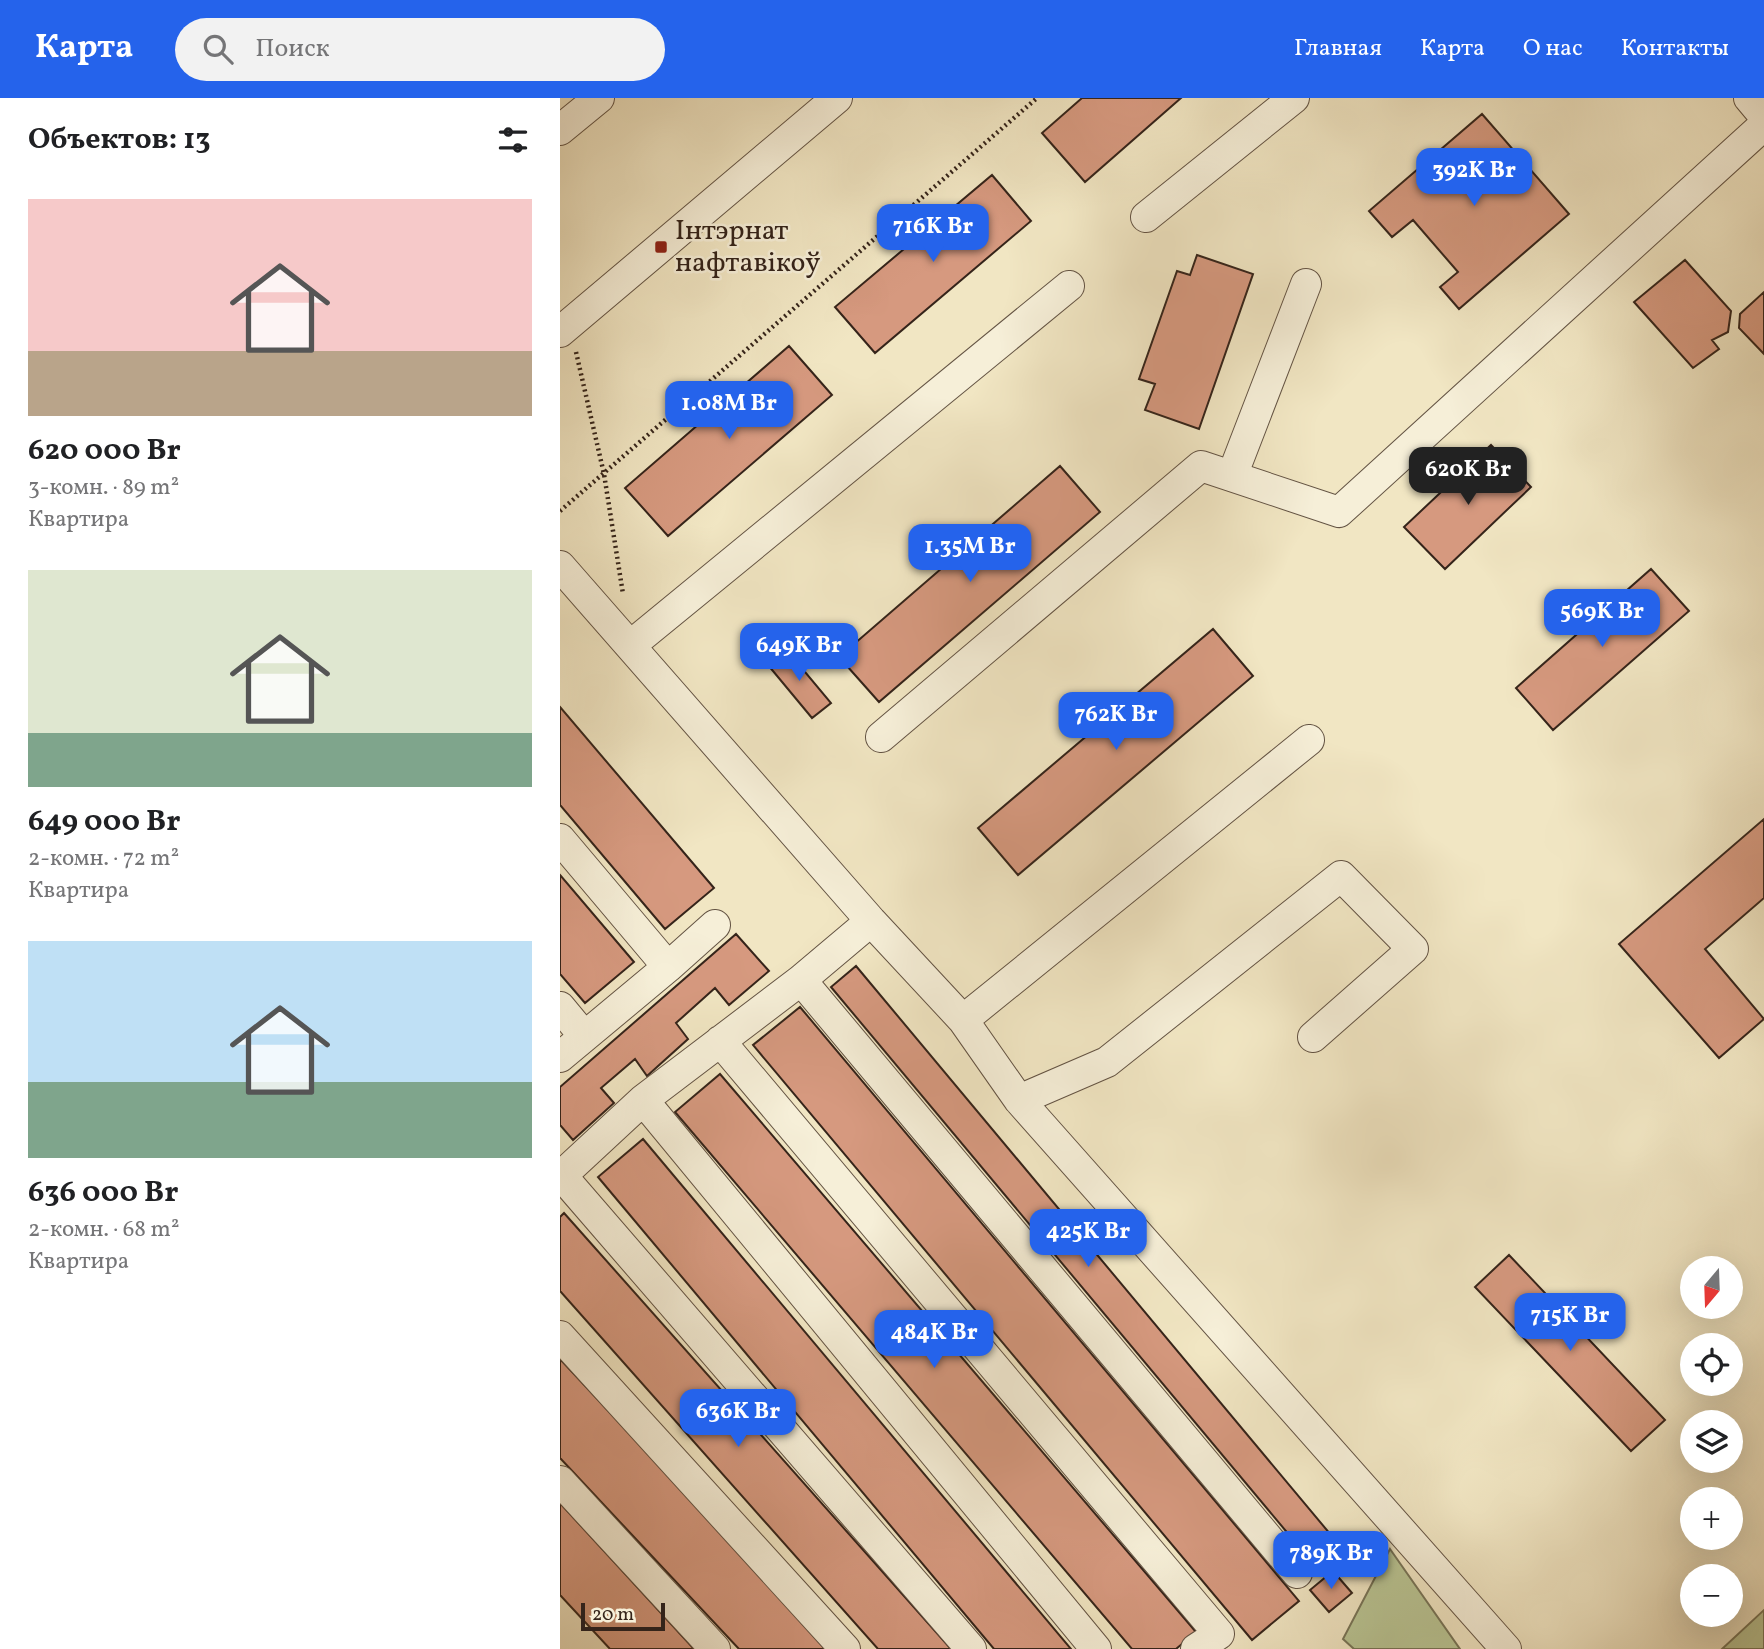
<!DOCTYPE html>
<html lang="ru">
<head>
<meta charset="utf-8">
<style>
	:root { --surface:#fff; --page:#f2f2f2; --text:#202124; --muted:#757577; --accent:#2563eb }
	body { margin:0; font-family:Vollkorn,serif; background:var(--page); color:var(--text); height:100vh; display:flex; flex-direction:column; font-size:26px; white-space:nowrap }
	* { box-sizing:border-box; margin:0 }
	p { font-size:23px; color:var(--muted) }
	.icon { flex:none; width:38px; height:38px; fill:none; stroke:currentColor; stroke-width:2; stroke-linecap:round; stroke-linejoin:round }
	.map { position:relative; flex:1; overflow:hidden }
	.details { display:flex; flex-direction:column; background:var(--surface); width:560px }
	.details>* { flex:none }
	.needle { width:46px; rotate:199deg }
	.controls { position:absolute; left:1120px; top:1158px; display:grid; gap:14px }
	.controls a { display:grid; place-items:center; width:63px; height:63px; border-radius:50%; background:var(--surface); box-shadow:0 7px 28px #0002; font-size:35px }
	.scale { position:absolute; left:21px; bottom:18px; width:84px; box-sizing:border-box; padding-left:7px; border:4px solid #35241a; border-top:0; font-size:19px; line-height:24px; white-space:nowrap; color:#35241a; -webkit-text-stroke:5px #f6efd8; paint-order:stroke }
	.price { position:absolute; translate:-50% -60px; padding:0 16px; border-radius:14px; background:var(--accent); color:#fff; font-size:23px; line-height:46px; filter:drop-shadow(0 2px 4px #0008) }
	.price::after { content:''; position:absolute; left:50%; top:42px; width:21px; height:16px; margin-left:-10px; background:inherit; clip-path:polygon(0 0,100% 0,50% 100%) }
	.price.current { background:#222; color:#fff }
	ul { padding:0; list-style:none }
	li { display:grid; align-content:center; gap:14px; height:371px; padding:0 28px }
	li span { display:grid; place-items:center; height:217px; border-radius:0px; color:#555 }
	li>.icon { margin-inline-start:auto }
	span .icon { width:126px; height:126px; fill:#fffc; stroke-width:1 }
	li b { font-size:30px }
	h2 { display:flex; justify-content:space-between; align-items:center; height:84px; padding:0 28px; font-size:30px }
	header { display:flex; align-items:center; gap:42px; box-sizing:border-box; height:98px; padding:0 35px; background:var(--accent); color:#fff }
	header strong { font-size:33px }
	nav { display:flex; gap:38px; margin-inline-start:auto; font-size:24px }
	.search { width:490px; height:63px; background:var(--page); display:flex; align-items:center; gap:18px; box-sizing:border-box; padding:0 24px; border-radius:38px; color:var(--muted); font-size:26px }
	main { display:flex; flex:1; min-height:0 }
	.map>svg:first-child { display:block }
	.green { fill:#b9c594; stroke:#777457; stroke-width:2 }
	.building { fill:#d6997f; stroke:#35241a; stroke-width:2 }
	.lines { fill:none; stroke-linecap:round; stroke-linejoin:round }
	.minor-casing { stroke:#645444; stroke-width:32 }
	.path { stroke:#35241a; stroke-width:4.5; stroke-dasharray:2 3.5; stroke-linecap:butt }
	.minor { stroke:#f6efd8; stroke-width:30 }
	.poi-dot { fill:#8f2418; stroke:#f6efd8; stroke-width:2.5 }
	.labels { text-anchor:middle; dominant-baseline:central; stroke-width:5; stroke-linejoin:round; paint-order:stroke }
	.poi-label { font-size:28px; fill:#35241a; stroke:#f6efd8; text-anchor:start }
</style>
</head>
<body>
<header>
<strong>Карта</strong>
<div class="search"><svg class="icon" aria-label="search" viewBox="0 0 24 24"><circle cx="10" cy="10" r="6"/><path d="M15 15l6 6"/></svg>Поиск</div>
<nav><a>Главная</a><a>Карта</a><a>О нас</a><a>Контакты</a></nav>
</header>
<main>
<section class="details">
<h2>Объектов: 13<svg class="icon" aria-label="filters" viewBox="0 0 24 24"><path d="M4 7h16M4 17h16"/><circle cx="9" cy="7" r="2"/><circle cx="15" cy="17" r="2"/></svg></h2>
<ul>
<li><span style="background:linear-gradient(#f6c9c9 70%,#b9a48a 0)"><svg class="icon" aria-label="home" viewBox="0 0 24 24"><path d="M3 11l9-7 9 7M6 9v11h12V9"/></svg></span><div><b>620 000 Br</b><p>3-комн. · 89 m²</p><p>Квартира</p></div></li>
<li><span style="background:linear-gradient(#dfe7d0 75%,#7fa58c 0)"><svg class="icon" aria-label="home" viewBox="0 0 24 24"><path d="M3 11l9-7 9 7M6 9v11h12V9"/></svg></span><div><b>649 000 Br</b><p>2-комн. · 72 m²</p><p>Квартира</p></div></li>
<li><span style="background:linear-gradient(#bfe0f5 65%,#7fa58c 0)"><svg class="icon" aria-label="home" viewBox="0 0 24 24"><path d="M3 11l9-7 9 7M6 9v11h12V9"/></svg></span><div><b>636 000 Br</b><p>2-комн. · 68 m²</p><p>Квартира</p></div></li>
</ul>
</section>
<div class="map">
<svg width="1204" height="1551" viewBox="0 0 1204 1551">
	<rect width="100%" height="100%" fill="#f1e6c3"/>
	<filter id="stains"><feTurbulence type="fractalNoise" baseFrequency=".00286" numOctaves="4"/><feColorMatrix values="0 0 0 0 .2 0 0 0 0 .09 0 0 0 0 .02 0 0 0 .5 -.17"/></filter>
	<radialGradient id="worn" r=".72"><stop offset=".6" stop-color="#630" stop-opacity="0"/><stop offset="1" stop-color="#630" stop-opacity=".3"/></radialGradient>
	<!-- green -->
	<path class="green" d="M830 1451 900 1551H794L783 1541Z
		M1204 1512V1551H1162Z"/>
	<!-- building -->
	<path class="building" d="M522 0H621L525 84 482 35Z
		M922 16 1009 116 899 211 880 189 898 174 853 122 832 139 809 113Z
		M432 77 471 123 315 255 275 209Z
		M637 157 693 176 639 331 585 312 595 286 579 281 617 173 630 177Z
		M1125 162 1171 213 1168 234 1152 242 1159 251 1133 270 1074 204Z
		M1204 194V256L1179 230 1180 216Z
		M229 248 272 297 108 438 65 390Z
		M931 347 971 389 885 471 844 429Z
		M500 368 540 414 319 604 279 559Z
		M1091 471 1129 513 993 632 956 590Z
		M653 531 693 578 458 777 418 730Z
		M225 550 271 605 252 620 208 567Z
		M0 609 154 790 105 831 0 707Z
		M1204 721V800L1145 851 1204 921 1159 960 1059 846Z
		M0 777 74 864 25 905 0 876Z
		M176 836 209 873 169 907 155 890 116 925 128 941 87 978 75 961 41 990 54 1005 13 1042 0 1027V989Z
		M296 868 786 1455 761 1475 271 889Z
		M240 909 739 1503 692 1542 193 947Z
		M160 976 636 1534 616 1551H572L115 1014Z
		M83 1041 511 1551H434L38 1079Z
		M4 1115 391 1551H318L0 1193V1119Z
		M949 1157 1105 1322 1071 1353 915 1189Z
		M0 1261 271 1551H179L0 1360Z
		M0 1405 134 1551H50L0 1497Z
		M773 1473 792 1495 769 1514 750 1492Z"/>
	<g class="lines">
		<defs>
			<path id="minor" d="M1189 0 1204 18
				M0 32 39 0
				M586 119 734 0
				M0 234 277 0
				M672 378 746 186
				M0 468 311 823 403 922 749 642
				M71 547 509 188
				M321 639 641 368 779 414 1204 27
				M0 741 108 869 0 959
				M108 869 155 827
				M241 882 737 1475
				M0 909 24 938
				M403 922 459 1002 946 1551
				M160 943 659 1536 636 1551
				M83 1002 536 1551
				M459 1002 547 964 781 778 853 851 753 939
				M2 1078 411 1551
				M0 1079 83 1002 241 882 311 823
				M0 1238 285 1551
				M0 1383 155 1551"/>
		</defs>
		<!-- minor casing -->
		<use href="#minor" class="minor-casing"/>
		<!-- path -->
		<path class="path" d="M16 254 44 376 63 496
			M0 413 477 0"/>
		<!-- minor -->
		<use href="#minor" class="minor"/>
	</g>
	<!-- markers -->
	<rect class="poi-dot" x="94" y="142" width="14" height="14" rx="3.5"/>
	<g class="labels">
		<!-- poi labels -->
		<g class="poi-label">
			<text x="115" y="133">Інтэрнат<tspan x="115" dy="32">нафтавікоў</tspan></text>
		</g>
	</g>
	<rect width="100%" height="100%" filter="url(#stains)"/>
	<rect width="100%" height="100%" fill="url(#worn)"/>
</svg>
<div class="controls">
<a><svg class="needle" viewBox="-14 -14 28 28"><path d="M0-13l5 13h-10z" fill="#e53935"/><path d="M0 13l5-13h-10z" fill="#757577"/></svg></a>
<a><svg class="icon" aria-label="locate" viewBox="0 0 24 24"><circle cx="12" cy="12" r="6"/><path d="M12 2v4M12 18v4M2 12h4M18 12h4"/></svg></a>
<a><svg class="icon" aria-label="layers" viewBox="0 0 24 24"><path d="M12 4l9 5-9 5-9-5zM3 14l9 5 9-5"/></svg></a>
<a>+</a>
<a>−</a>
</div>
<div class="scale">20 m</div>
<b class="price" style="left:914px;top:110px">392K Br</b>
<b class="price" style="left:373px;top:166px">716K Br</b>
<b class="price" style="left:169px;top:343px">1.08M Br</b>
<b class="price current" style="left:908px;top:409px">620K Br</b>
<b class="price" style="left:410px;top:486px">1.35M Br</b>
<b class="price" style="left:1042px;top:551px">569K Br</b>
<b class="price" style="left:239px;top:585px">649K Br</b>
<b class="price" style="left:556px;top:654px">762K Br</b>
<b class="price" style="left:528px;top:1171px">425K Br</b>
<b class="price" style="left:1010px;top:1255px">715K Br</b>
<b class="price" style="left:374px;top:1272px">484K Br</b>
<b class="price" style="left:178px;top:1351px">636K Br</b>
<b class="price" style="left:771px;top:1493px">789K Br</b>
</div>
</main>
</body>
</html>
